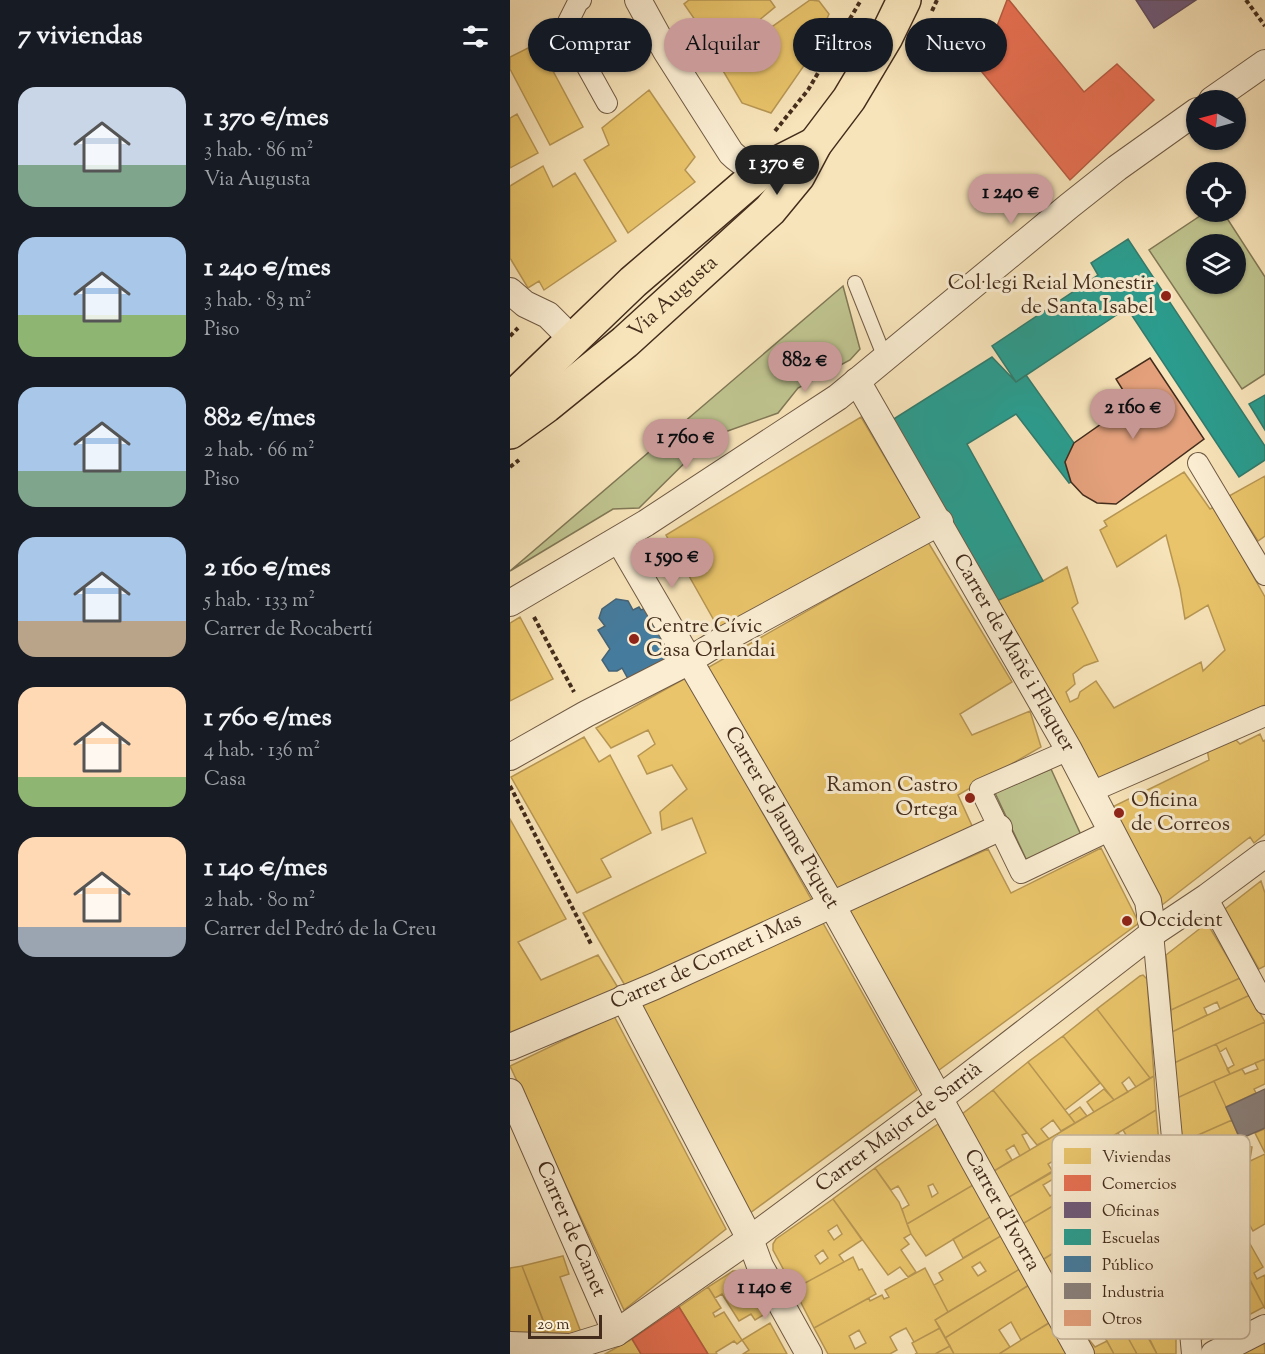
<!DOCTYPE html>
<html lang="es">
<head>
<meta charset="utf-8">
<style>
	:root { --surface:#171b24; --page:#20242c; --text:#f1f3f6; --muted:#9ea1a6; --accent:#c59692 }
	body { margin:0; font-family:"Sorts Mill Goudy",serif; background:var(--page); color:var(--text); height:100vh; display:flex; flex-direction:column; font-size:22px; white-space:nowrap }
	* { box-sizing:border-box; margin:0 }
	p { font-size:20px; color:var(--muted) }
	.icon { flex:none; width:33px; height:33px; fill:none; stroke:currentColor; stroke-width:2; stroke-linecap:round; stroke-linejoin:round }
	.map { position:relative; flex:1; overflow:hidden }
	.side { display:flex; flex-direction:column; background:var(--surface); width:510px }
	.side>* { flex:none }
	.hud { position:absolute; left:18px; top:18px; width:570px; height:54px; display:flex; gap:12px }
	.needle { width:39px; rotate:276deg }
	.buttons { position:absolute; left:676px; top:90px; display:grid; gap:12px }
	.buttons a { display:grid; place-items:center; width:60px; height:60px; border-radius:50%; background:var(--surface); box-shadow:0 2px 4px #0004; font-size:30px }
	.scale { position:absolute; left:18px; bottom:15px; width:74px; box-sizing:border-box; padding-left:6px; border:3px solid #432c1c; border-top:0; font-size:16px; line-height:21px; white-space:nowrap; color:#432c1c; -webkit-text-stroke:4px #faedd2; paint-order:stroke }
	.price { position:absolute; translate:-50% -51px; padding:0 14px; border-radius:21px; background:var(--accent); color:#111; font-size:20px; line-height:39px; filter:drop-shadow(0 2px 3px #0008) }
	.price::after { content:''; position:absolute; left:50%; top:36px; width:18px; height:14px; margin-left:-9px; background:inherit; clip-path:polygon(0 0,100% 0,50% 100%) }
	.price.current { background:#222; color:#fff }
	ul { padding:0; list-style:none }
	li { display:flex; align-items:center; gap:18px; height:150px; padding:0 18px }
	li span { display:grid; place-items:center; flex:none; width:168px; height:120px; border-radius:18px; color:#555 }
	li>.icon { margin-inline-start:auto }
	span .icon { width:72px; height:72px; fill:#fffc; stroke-width:1 }
	li b { font-size:26px }
	h2 { display:flex; justify-content:space-between; align-items:center; height:72px; padding:0 18px; font-size:26px }
	.pill { padding:0 21px; border-radius:27px; background:var(--surface); box-shadow:0 2px 4px #0004; font-size:21px; line-height:54px }
	.pill.current { background:var(--accent); color:#111 }
	main { display:flex; flex:1; min-height:0 }
	.map>svg:first-child { display:block }
	.green { fill:#bfc48f; stroke:#817856; stroke-width:1.5; fill-rule:evenodd }
	.homes { fill:#e9c46a; stroke:#b79653; stroke-width:1.5; fill-rule:evenodd }
	.shops { fill:#e76f51; stroke:#b65b41; stroke-width:1.5 }
	.offices { fill:#6d597a; stroke:#604c5e; stroke-width:1.5 }
	.schools { fill:#2a9d8f; stroke:#327b6c; stroke-width:1.5 }
	.public { fill:#457b9d; stroke:#446376; stroke-width:1.5 }
	.industry { fill:#8a817c; stroke:#75685f; stroke-width:1.5 }
	.building { fill:#e3a07b; stroke:#432c1c; stroke-width:1.5 }
	.lines { fill:none; stroke-linecap:round; stroke-linejoin:round }
	.service-casing { stroke:#705a44; stroke-width:16 }
	.pedestrian-casing { stroke:#705a44; stroke-width:22 }
	.minor-casing { stroke:#705a44; stroke-width:28 }
	.primary-casing { stroke:#432c1c; stroke-width:36 }
	.path { stroke:#432c1c; stroke-width:4; stroke-dasharray:4.5 3; stroke-linecap:butt }
	.service { stroke:#faedd2; stroke-width:14 }
	.pedestrian { stroke:#faedd2; stroke-width:20 }
	.minor { stroke:#faedd2; stroke-width:26 }
	.primary { stroke:#f8e4ba; stroke-width:33 }
	.poi-dot { fill:#8f2418; stroke:#faedd2; stroke-width:2 }
	.labels { text-anchor:middle; dominant-baseline:central; stroke-width:6; stroke-linejoin:round; paint-order:stroke }
	.poi-label { font-size:21px; fill:#432c1c; stroke:#faedd2; text-anchor:start }
	.street-label { font-size:21px; fill:#432c1c; stroke:#faedd2 }
	.key { fill:#faedd2; stroke:#c3b39b; stroke-width:1.5 }
	.key-label { font-size:16px; fill:#432c1c }
</style>
</head>
<body>
<main>
<section class="side">
<h2>7 viviendas<svg class="icon" aria-label="filters" viewBox="0 0 24 24"><path d="M4 7h16M4 17h16"/><circle cx="9" cy="7" r="2"/><circle cx="15" cy="17" r="2"/></svg></h2>
<ul>
<li><span style="background:linear-gradient(#c9d6e8 65%,#7fa58c 0)"><svg class="icon" aria-label="home" viewBox="0 0 24 24"><path d="M3 11l9-7 9 7M6 9v11h12V9"/></svg></span><div><b>1 370 €/mes</b><p>3 hab. · 86 m²</p><p>Via Augusta</p></div></li>
<li><span style="background:linear-gradient(#a9c7e8 65%,#8fb573 0)"><svg class="icon" aria-label="home" viewBox="0 0 24 24"><path d="M3 11l9-7 9 7M6 9v11h12V9"/></svg></span><div><b>1 240 €/mes</b><p>3 hab. · 83 m²</p><p>Piso</p></div></li>
<li><span style="background:linear-gradient(#a9c7e8 70%,#7fa58c 0)"><svg class="icon" aria-label="home" viewBox="0 0 24 24"><path d="M3 11l9-7 9 7M6 9v11h12V9"/></svg></span><div><b>882 €/mes</b><p>2 hab. · 66 m²</p><p>Piso</p></div></li>
<li><span style="background:linear-gradient(#a9c7e8 70%,#b9a48a 0)"><svg class="icon" aria-label="home" viewBox="0 0 24 24"><path d="M3 11l9-7 9 7M6 9v11h12V9"/></svg></span><div><b>2 160 €/mes</b><p>5 hab. · 133 m²</p><p>Carrer de Rocabertí</p></div></li>
<li><span style="background:linear-gradient(#ffd9b3 75%,#8fb573 0)"><svg class="icon" aria-label="home" viewBox="0 0 24 24"><path d="M3 11l9-7 9 7M6 9v11h12V9"/></svg></span><div><b>1 760 €/mes</b><p>4 hab. · 136 m²</p><p>Casa</p></div></li>
<li><span style="background:linear-gradient(#ffd9b3 75%,#9aa5b1 0)"><svg class="icon" aria-label="home" viewBox="0 0 24 24"><path d="M3 11l9-7 9 7M6 9v11h12V9"/></svg></span><div><b>1 140 €/mes</b><p>2 hab. · 80 m²</p><p>Carrer del Pedró de la Creu</p></div></li>
</ul>
</section>
<div class="map">
<svg width="755" height="1354" viewBox="0 0 755 1354">
	<rect width="100%" height="100%" fill="#f8e4ba"/>
	<filter id="stains"><feTurbulence type="fractalNoise" baseFrequency=".00333" numOctaves="4"/><feColorMatrix values="0 0 0 0 .2 0 0 0 0 .09 0 0 0 0 .02 0 0 0 .5 -.17"/></filter>
	<radialGradient id="worn" r=".72"><stop offset=".6" stop-color="#630" stop-opacity="0"/><stop offset="1" stop-color="#630" stop-opacity=".3"/></radialGradient>
	<!-- green -->
	<path class="green" d="M696 212H713L755 277V374L732 389 639 250ZM687 244H726V284H687Z
		M333 286 350 349 340 360 288 388 268 413 201 437 129 508 103 509 0 571Z
		M541 769 571 835 517 861 485 793Z"/>
	<!-- homes -->
	<path class="homes" d="M179 0H260L265 7 207 55 186 30 190 27 174 4Z
		M300 0 309 1 319 14 300 57 261 113 232 103 209 64Z
		M28 43 73 127 40 145 0 69V57Z
		M139 90 185 157 175 170 185 182 118 233 74 160 99 145 92 128Z
		M7 114 28 153 0 168V118Z
		M33 166 43 187 65 173 106 241 34 290 29 281 18 288 0 258V186Z
		M351 417 411 518 210 631 156 535Z
		M674 472 700 509 704 507 755 597V705L582 781 484 602 533 581 557 567 568 603 562 608 588 661 574 666 563 674 565 684 556 692 560 702 568 698 570 692 586 681 604 708 691 662 693 671 715 650 698 605 675 619 670 589 656 535 607 567 590 530 597 526 594 521Z
		M755 476V536L748 541 719 496Z
		M418 542 502 682 450 714 462 735 520 711 531 747 448 795 463 828 322 896 192 671Z
		M10 617 43 679 0 701V623Z
		M174 679 181 685 305 906 117 989 73 913 196 853 182 818 152 830 150 812 177 789 162 765 137 774 128 756 145 744 138 730 101 748 86 728Z
		M750 734 753 741 755 740V834L744 843 740 837 652 905 646 903 598 809 699 760 697 749 726 740 730 744Z
		M74 737 89 762 100 755 141 833 91 859 101 877 67 893 1 777Z
		M0 819 56 919 8 942 31 980 88 955 110 991 0 1038Z
		M591 848 629 923 425 1073 333 915 351 905 478 849 501 893Z
		M751 881 755 893V966L749 969 715 909Z
		M313 923 407 1090 236 1216 125 1006Z
		M697 923 730 978 661 1010 656 955Z
		M633 975 637 979 644 1076 640 1078 587 1009 630 976Z
		M730 978 740 995 710 1009 707 1002 694 1008 697 1015 662 1032 661 1010Z
		M740 995 755 1022 664 1063 662 1032Z
		M587 1009 640 1078 626 1087 619 1077 612 1083 618 1092 604 1100 553 1036Z
		M104 1016 216 1229 114 1310 0 1066Z
		M755 1022V1059L720 1074 717 1069 724 1065 716 1048 710 1052 706 1044Z
		M553 1036 590 1083 555 1110 518 1062Z
		M706 1044 720 1074 667 1098 664 1063Z
		M755 1059V1084L744 1089 746 1093 716 1107 704 1081 732 1069 735 1074 748 1069 745 1063Z
		M518 1062 565 1123 551 1131 543 1120 531 1129 539 1139 527 1145 483 1090Z
		M644 1076 646 1110 563 1160 547 1134Z
		M704 1081 722 1120 670 1143 667 1098Z
		M594 1089 604 1100 584 1112 577 1102Z
		M483 1090 517 1133 512 1135 520 1150 510 1156 504 1145 496 1150 502 1160 479 1174 447 1118Z
		M570 1107 577 1116 565 1123 559 1115Z
		M646 1110 649 1143 628 1155 613 1130Z
		M722 1120 730 1139 699 1153 696 1147 688 1151 690 1156 672 1165 670 1143Z
		M428 1124 463 1185 397 1224 392 1209 399 1205 390 1189 388 1186 381 1190 365 1168ZM423 1184 428 1193 422 1197 418 1186Z
		M754 1129 755 1131V1153L745 1133Z
		M608 1133 616 1145 606 1150 614 1164 601 1171 586 1146Z
		M547 1134 563 1160 554 1165 550 1157 538 1164 543 1172 494 1200 479 1174Z
		M736 1137 734 1145 742 1147 737 1178 673 1187 672 1165ZM720 1159 721 1169 710 1170V1160Z
		M755 1154V1224L743 1231 732 1211 740 1161Z
		M561 1160 568 1172 549 1183 544 1175 545 1178 533 1185 540 1196 558 1186 563 1194 509 1226 494 1200Z
		M365 1168 389 1202 401 1234 394 1238 399 1244 391 1250 406 1272 398 1277 390 1267 378 1275 323 1199Z
		M585 1181 586 1193 549 1213 560 1232 576 1223 580 1230 529 1262 509 1226Z
		M463 1185 480 1217 416 1256 401 1234 397 1224Z
		M651 1187 655 1228 546 1294 529 1262Z
		M323 1199 352 1240 329 1255 334 1262 284 1289 263 1250V1244L266 1239ZM327 1225 332 1234 324 1240 318 1231ZM313 1250 318 1258 310 1264 305 1256Z
		M485 1214 496 1233 453 1258 443 1239Z
		M494 1234 513 1267 438 1312 424 1285 433 1280 429 1273ZM470 1262 476 1271 468 1276 462 1267Z
		M735 1235 753 1267 744 1273 747 1279 755 1275V1309L725 1252 727 1239Z
		M53 1256 59 1274 50 1277 72 1335 41 1340 12 1266Z
		M343 1257 349 1270 352 1269 366 1294 304 1328 284 1289Z
		M704 1260V1267L723 1266 718 1293H714L715 1310H700V1305L695 1306 696 1326 715 1317 716 1327 687 1342 679 1262Z
		M12 1266 37 1331 15 1338 0 1336V1268Z
		M513 1267 522 1283 435 1338 425 1320Z
		M415 1268 438 1312 425 1320 430 1328 404 1342 396 1328 386 1333 380 1337 387 1350 380 1354H318L304 1328 359 1298 360 1301 372 1295 374 1299 379 1297 375 1290ZM349 1330 356 1343 345 1349 339 1336Z
		M223 1271H226L231 1273 255 1314 245 1320 241 1314 229 1321 212 1294 205 1298 198 1287Z
		M736 1272 754 1307 716 1327 714 1293H718L720 1280Z
		M662 1279 666 1318V1354H647L636 1334 642 1330 633 1293Z
		M524 1282 546 1319 511 1340 501 1322 489 1330 500 1347 489 1354H444L435 1338Z
		M198 1287 211 1308 203 1313 205 1317 214 1312 232 1340 227 1344 224 1341 206 1352 207 1354H198L169 1307Z
		M591 1290 599 1304 586 1311 602 1336 610 1332 613 1337 617 1336 627 1354H604L581 1313 574 1301Z
		M633 1293 637 1312 628 1315 647 1354H627L605 1314 608 1311 606 1307Z
		M581 1313 590 1328 576 1336 585 1347 597 1341 604 1354H580L563 1324Z
		M540 1322 558 1354H489Z
		M260 1323 277 1354H233L239 1350 232 1340Z
		M430 1328 440 1346 425 1354H405L407 1353 402 1343Z
		M122 1339 131 1354H95Z
		M754 1341 755 1354H728Z
		M440 1346 444 1354H425Z"/>
	<!-- shops -->
	<path class="shops" d="M497 0H499L574 92 607 64 644 100 560 180 467 66 477 52Z
		M169 1307 198 1354H131L122 1339Z"/>
	<!-- offices -->
	<path class="offices" d="M626 0H686L644 28Z"/>
	<!-- schools -->
	<path class="schools" d="M618 239 755 446V460L729 477 617 308 506 382 482 346 588 275 581 263Z
		M482 357 506 382 516 375 564 443 555 462 561 482 559 483 506 414 457 444 533 581 484 602 382 420Z
		M755 395V430L739 404Z"/>
	<!-- public -->
	<path class="public" d="M106 599 118 601 123 610 129 607 131 610 136 608 168 662 122 686 112 668 107 671H99L92 660 100 649 88 630 95 626 89 618 92 609Z"/>
	<!-- industry -->
	<path class="industry" d="M755 1089V1128L730 1139 716 1107Z"/>
	<!-- building -->
	<path class="building" d="M640 358 694 439 606 504 587 503 573 495 561 482 555 462 564 443 621 403 606 379Z"/>
	<g class="lines">
		<defs>
			<path id="service" d="M345 283 375 358"/>
			<path id="pedestrian" d="M71 0 68 2 58 22 62 40 97 103
				M688 463 755 575
				M559 750 470 789 511 873 601 830
				M581 792 755 716
				M697 897 755 1004
				M643 933 682 1354"/>
			<g id="minor">
				<path d="M128 0 156 51 221 153C234 166 249 171 266 174"/>
				<path d="M702 100 755 63"/>
				<path d="M0 291 15 304 38 315 62 339"/>
				<path id="s1" d="M347 381 559 750 638 901 643 933"/>
				<path id="s2" d="M109 540 322 905 571 1354"/>
				<path d="M0 603 136 523 328 397 559 206 607 168 687 111"/>
				<path d="M0 757 76 714 170 666 209 642 430 522"/>
				<path d="M114 998 240 1239 250 1266 299 1354"/>
				<path id="s3" d="M0 1047 145 986 489 828"/>
				<path id="s4" d="M0 1092 106 1333"/>
				<path id="s5" d="M0 1345 61 1347 106 1333 240 1239 430 1098 643 933 697 897 755 854"/>
				<path d="M704 1354 755 1328"/>
			</g>
			<g id="primary">
				<path d="M0 400 123 282 252 171 305 144"/>
				<path id="s6" d="M0 432 36 406 115 342 260 210 288 176 305 144 339 99 376 37 394 0"/>
			</g>
		</defs>
		<!-- service casing -->
		<use href="#service" class="service-casing"/>
		<!-- pedestrian casing -->
		<use href="#pedestrian" class="pedestrian-casing"/>
		<!-- minor casing -->
		<use href="#minor" class="minor-casing"/>
		<!-- primary casing -->
		<use href="#primary" class="primary-casing"/>
		<!-- path -->
		<path class="path" d="M736 0 755 26
			M422 11 427 0
			M265 131 298 90 351 0
			M0 336 8 328
			M0 467 9 460
			M24 617 64 692
			M0 786 81 944"/>
		<!-- service -->
		<use href="#service" class="service"/>
		<!-- pedestrian -->
		<use href="#pedestrian" class="pedestrian"/>
		<!-- minor -->
		<use href="#minor" class="minor"/>
		<!-- primary -->
		<use href="#primary" class="primary"/>
	</g>
	<!-- markers -->
	<g class="poi-dot">
		<circle cx="656" cy="296" r="6"/>
		<circle cx="124" cy="639" r="6"/>
		<circle cx="460" cy="798" r="6"/>
		<circle cx="609" cy="813" r="6"/>
		<circle cx="617" cy="921" r="6"/>
	</g>
	<g class="labels">
		<!-- poi labels -->
		<g class="poi-label">
			<text x="644" y="284" text-anchor="end">Col·legi Reial Monestir<tspan x="644" dy="24">de Santa Isabel</tspan></text>
			<text x="136" y="627">Centre Cívic<tspan x="136" dy="24">Casa Orlandai</tspan></text>
			<text x="448" y="786" text-anchor="end">Ramon Castro<tspan x="448" dy="24">Ortega</tspan></text>
			<text x="621" y="801">Oficina<tspan x="621" dy="24">de Correos</tspan></text>
			<text x="629" y="921">Occident</text>
		</g>
		<!-- street labels -->
		<g class="street-label">
			<text stroke="none"><textPath href="#s6" startOffset="212">Via Augusta</textPath></text>
			<text stroke="none"><textPath href="#s1" startOffset="314">Carrer de Mañé i Flaquer</textPath></text>
			<text stroke="none"><textPath href="#s2" startOffset="322">Carrer de Jaume Piquet</textPath></text>
			<text stroke="none"><textPath href="#s3" startOffset="214">Carrer de Cornet i Mas</textPath></text>
			<text stroke="none"><textPath href="#s5" startOffset="458">Carrer Major de Sarrià</textPath></text>
			<text stroke="none"><textPath href="#s2" startOffset="772">Carrer d'Ivorra</textPath></text>
			<text stroke="none"><textPath href="#s4" startOffset="150">Carrer de Canet</textPath></text>
		</g>
	</g>
	<!-- legend -->
	<rect x="542" y="1135" width="198" height="204" rx="9" class="key"/>
	<rect x="554" y="1148" width="27" height="16" fill="#e9c46a"/>
	<rect x="554" y="1175" width="27" height="16" fill="#e76f51"/>
	<rect x="554" y="1202" width="27" height="16" fill="#6d597a"/>
	<rect x="554" y="1229" width="27" height="16" fill="#2a9d8f"/>
	<rect x="554" y="1256" width="27" height="16" fill="#457b9d"/>
	<rect x="554" y="1283" width="27" height="16" fill="#8a817c"/>
	<rect x="554" y="1310" width="27" height="16" fill="#e3a07b"/>
	<g class="key-label">
		<text x="592" y="1162">Viviendas</text>
		<text x="592" y="1189">Comercios</text>
		<text x="592" y="1216">Oficinas</text>
		<text x="592" y="1243">Escuelas</text>
		<text x="592" y="1270">Público</text>
		<text x="592" y="1297">Industria</text>
		<text x="592" y="1324">Otros</text>
	</g>
	<rect width="100%" height="100%" filter="url(#stains)"/>
	<rect width="100%" height="100%" fill="url(#worn)"/>
</svg>
<div class="buttons">
<a><svg class="needle" viewBox="-14 -14 28 28"><path d="M0-13l5 13h-10z" fill="#e53935"/><path d="M0 13l5-13h-10z" fill="#9ea1a6"/></svg></a>
<a><svg class="icon" aria-label="locate" viewBox="0 0 24 24"><circle cx="12" cy="12" r="6"/><path d="M12 2v4M12 18v4M2 12h4M18 12h4"/></svg></a>
<a><svg class="icon" aria-label="layers" viewBox="0 0 24 24"><path d="M12 4l9 5-9 5-9-5zM3 14l9 5 9-5"/></svg></a>
</div>
<div class="scale">20 m</div>
<b class="price current" style="left:267px;top:196px">1 370 €</b>
<b class="price" style="left:501px;top:225px">1 240 €</b>
<b class="price" style="left:295px;top:393px">882 €</b>
<b class="price" style="left:623px;top:440px">2 160 €</b>
<b class="price" style="left:176px;top:470px">1 760 €</b>
<b class="price" style="left:162px;top:589px">1 590 €</b>
<b class="price" style="left:255px;top:1320px">1 140 €</b>
<div class="hud">
<a class="pill">Comprar</a>
<a class="pill current">Alquilar</a>
<a class="pill">Filtros</a>
<a class="pill">Nuevo</a>
</div>
</div>
</main>
</body>
</html>
